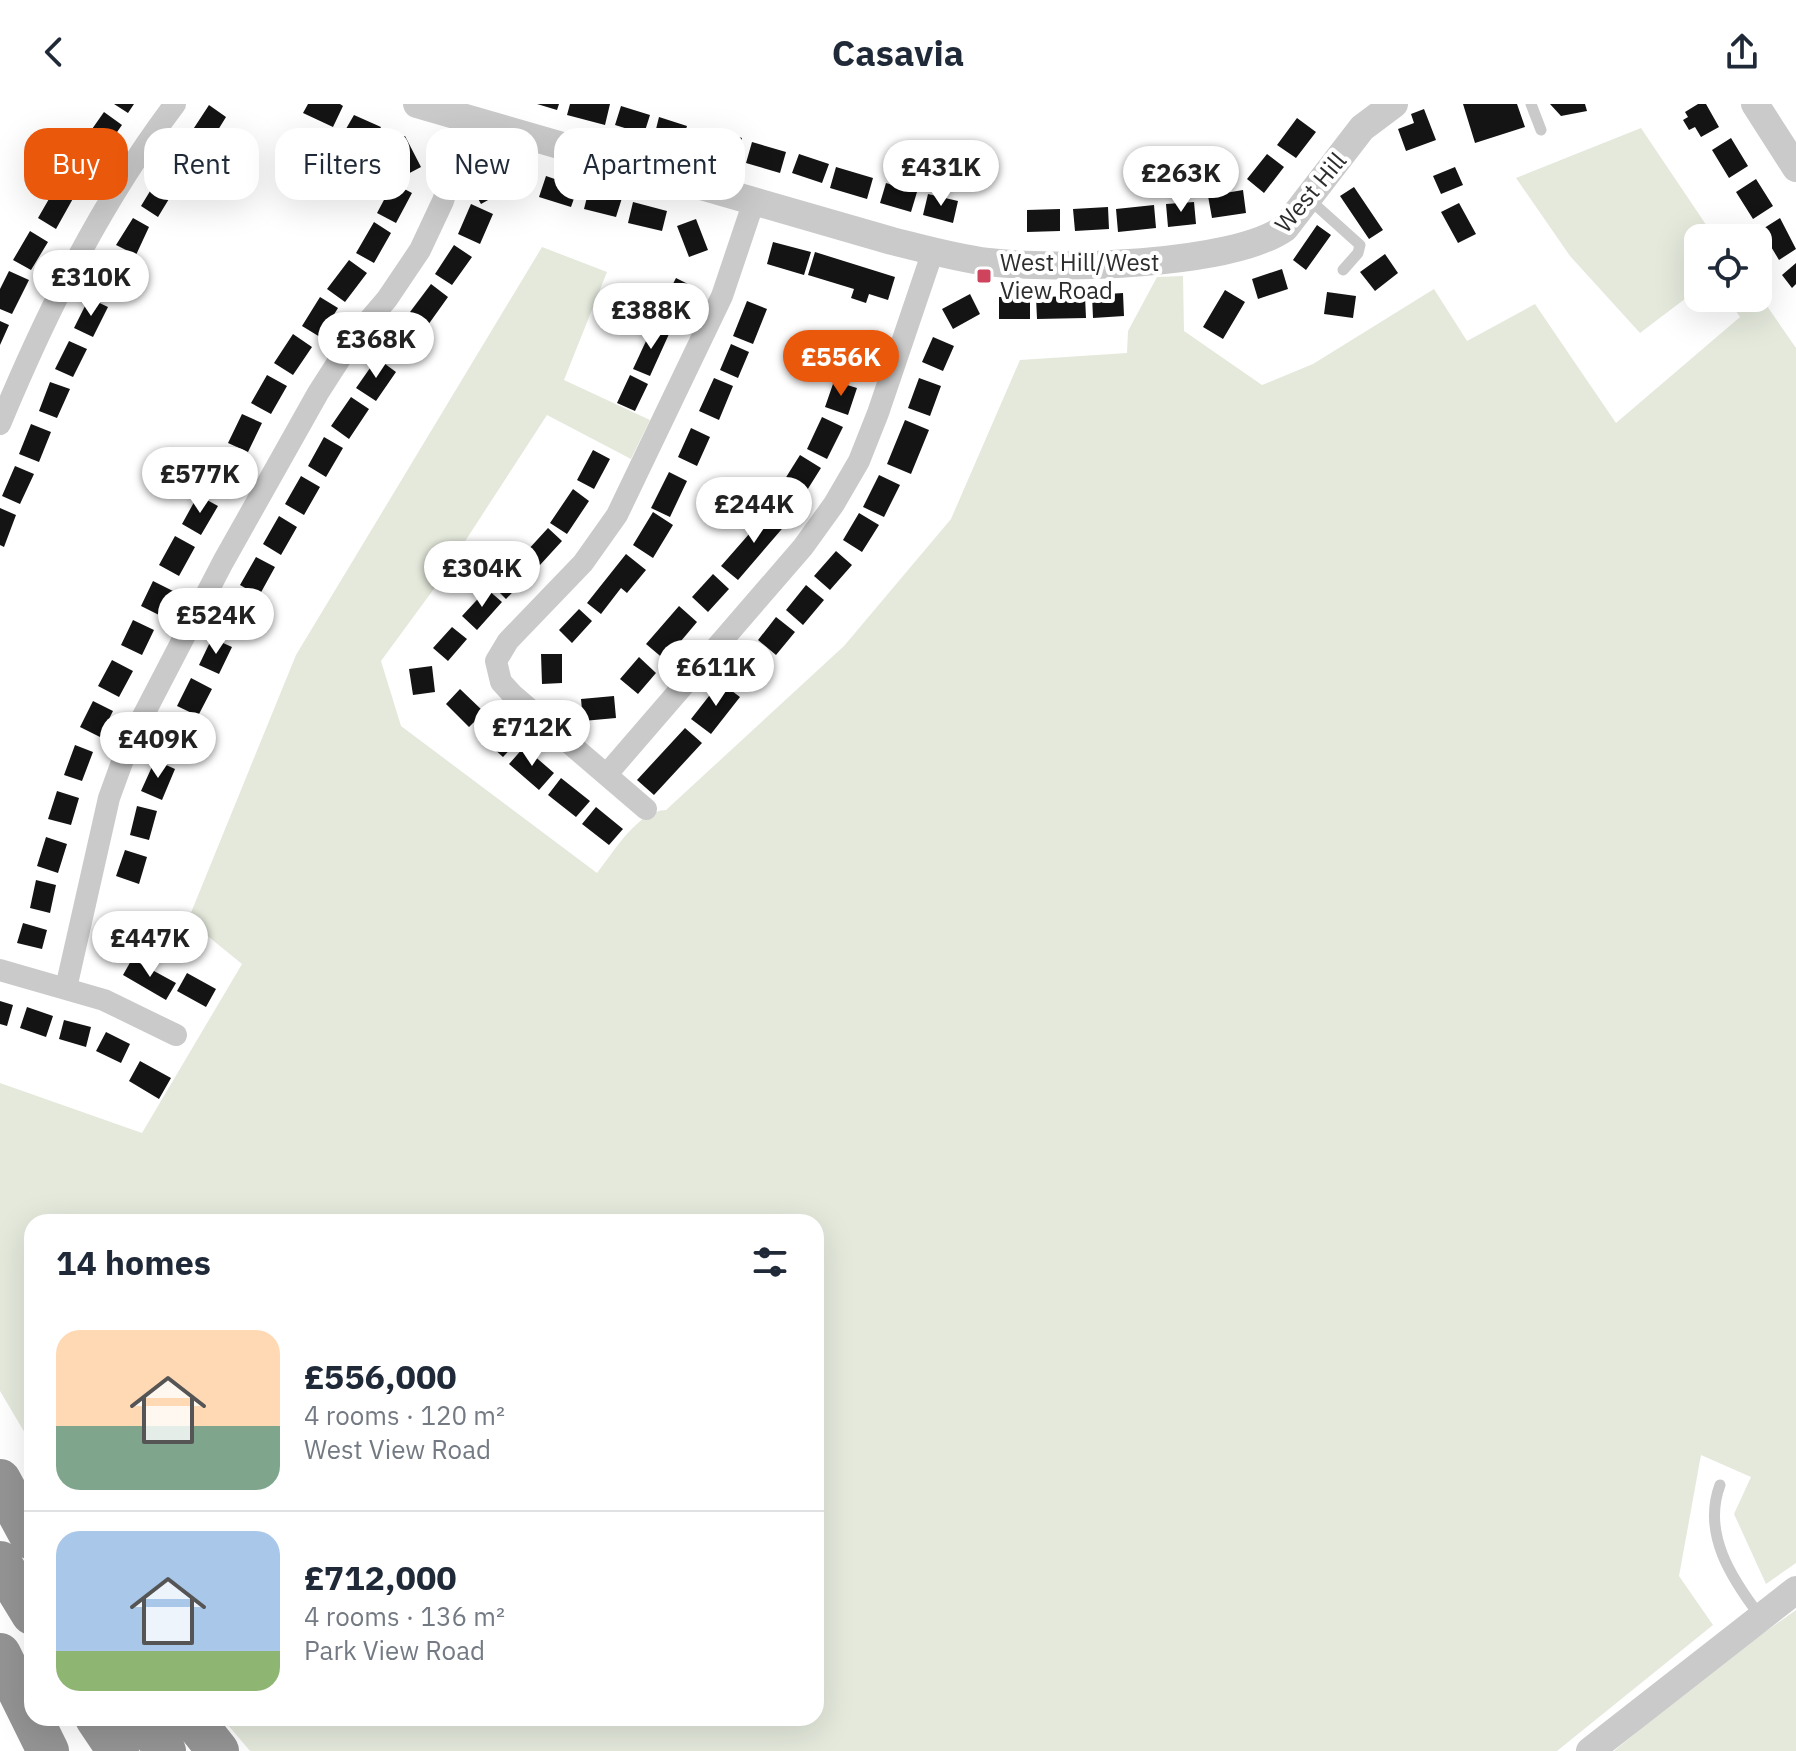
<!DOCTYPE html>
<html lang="en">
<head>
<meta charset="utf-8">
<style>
	:root { --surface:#fff; --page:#f2f2f3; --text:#1f2937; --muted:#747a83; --line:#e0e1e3; --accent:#ea580c }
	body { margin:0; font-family:"IBM Plex Sans",sans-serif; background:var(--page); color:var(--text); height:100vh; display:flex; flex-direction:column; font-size:30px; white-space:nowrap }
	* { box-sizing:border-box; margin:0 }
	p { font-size:26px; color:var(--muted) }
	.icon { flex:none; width:44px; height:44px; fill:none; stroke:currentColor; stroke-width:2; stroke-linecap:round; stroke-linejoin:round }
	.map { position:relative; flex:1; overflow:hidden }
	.drawer { position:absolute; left:24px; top:1110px; width:800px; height:512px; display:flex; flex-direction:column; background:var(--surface); border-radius:24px; box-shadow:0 8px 32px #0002 }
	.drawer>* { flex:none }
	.guide { position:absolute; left:24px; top:24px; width:800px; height:72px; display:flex; gap:16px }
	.tools { position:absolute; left:1684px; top:120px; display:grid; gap:16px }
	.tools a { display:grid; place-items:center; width:88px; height:88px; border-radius:16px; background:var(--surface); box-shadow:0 8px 32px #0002; font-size:40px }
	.price { position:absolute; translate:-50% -68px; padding:0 18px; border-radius:28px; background:#fff; color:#222; font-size:26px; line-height:52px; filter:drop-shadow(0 2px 4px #0008) }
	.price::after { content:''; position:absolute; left:50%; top:48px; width:24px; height:18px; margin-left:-12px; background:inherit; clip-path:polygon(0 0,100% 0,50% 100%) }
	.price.selected { background:var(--accent); color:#fff }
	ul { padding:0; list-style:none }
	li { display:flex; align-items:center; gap:24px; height:200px; padding:0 32px }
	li+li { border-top:2px solid var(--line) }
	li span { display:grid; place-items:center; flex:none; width:224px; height:160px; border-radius:24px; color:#555 }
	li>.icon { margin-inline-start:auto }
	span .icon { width:96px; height:96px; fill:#fffc; stroke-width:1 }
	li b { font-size:34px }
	h2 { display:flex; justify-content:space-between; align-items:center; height:96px; padding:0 32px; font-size:34px }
	.tag { padding:0 28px; border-radius:24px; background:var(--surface); box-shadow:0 8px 32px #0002; font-size:28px; line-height:72px }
	.tag.selected { background:var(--accent); color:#fff }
	header { display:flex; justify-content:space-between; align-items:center; height:104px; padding:0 32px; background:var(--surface); font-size:36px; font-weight:700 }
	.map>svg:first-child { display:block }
	.green { fill:#e4e9dc }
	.building { fill:#141414 }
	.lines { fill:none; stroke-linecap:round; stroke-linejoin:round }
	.service { stroke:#cacaca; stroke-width:11 }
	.minor { stroke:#cacaca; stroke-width:22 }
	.tertiary { stroke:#cacaca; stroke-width:28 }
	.motorway { stroke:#949494; stroke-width:42 }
	.poi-dot { fill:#d0435c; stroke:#fff; stroke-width:3 }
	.labels { text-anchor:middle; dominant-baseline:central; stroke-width:8; stroke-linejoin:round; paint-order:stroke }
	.street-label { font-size:24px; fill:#2d2d2d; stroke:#fff }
	.poi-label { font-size:24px; fill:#2d2d2d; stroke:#fff; text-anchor:start }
</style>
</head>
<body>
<header><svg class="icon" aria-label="back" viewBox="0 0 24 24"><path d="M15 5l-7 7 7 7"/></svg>Casavia<svg class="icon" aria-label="share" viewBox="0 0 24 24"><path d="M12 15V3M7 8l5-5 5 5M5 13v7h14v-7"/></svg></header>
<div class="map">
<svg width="1796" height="1647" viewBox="0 0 1796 1647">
	<rect width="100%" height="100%" fill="#fff"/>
	<!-- green -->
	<path class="green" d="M1641 24 1715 134H1698V185L1640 229 1570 152 1516 74Z
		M542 143 607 168 564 276 650 316 631 355 547 311 436 482 381 557 401 622 597 769C613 749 638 706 666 706L844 542 951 415 1020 256 1127 249 1128 227 1157 173 1183 172 1184 227 1262 281 1313 260 1434 185 1467 237 1535 200 1616 319 1740 213 1727 194H1758V189L1796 244V1459L1766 1480 1734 1410 1751 1373 1701 1351 1679 1472 1713 1521 1557 1647H250L222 1614H816V1118H32V1341L0 1287V979L142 1029 242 860 188 816 296 551Z
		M1796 1506V1647H1614L1708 1568Z"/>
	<!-- building -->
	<path class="building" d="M114 0H134L128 9Z
		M308 0H340L343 2 333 23 303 9Z
		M537 0H559L557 6Z
		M570 0H610L605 21 567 11Z
		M1463 0H1517L1525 23 1475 39Z
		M1550 0H1585L1587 7 1561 12Z
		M1698 0H1706L1719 23 1701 33 1695 23 1689 26 1683 16 1688 13 1685 8Z
		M209 1 226 13 210 39 192 27Z
		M621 2 650 11 644 30 615 21Z
		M1424 5 1436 36 1406 47 1398 25 1414 19 1411 10Z
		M104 8 122 21 103 48 85 35Z
		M354 11 381 23 371 43 343 30Z
		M659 13 687 22 681 41 654 33Z
		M1297 14 1316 28 1296 54 1277 41Z
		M708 24 742 34 736 54 702 44Z
		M405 32 421 63 402 73 386 42Z
		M1731 34 1748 62 1729 74 1712 46Z
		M184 37 202 49 183 76 165 63Z
		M752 38 786 48 780 69 746 59Z
		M79 46 98 57 80 85 61 73Z
		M799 50 829 60 822 79 792 69Z
		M1267 50 1284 63 1264 89 1247 75Z
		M510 60 520 78 481 100 471 82Z
		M836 63 873 74 867 95 830 84Z
		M1455 63 1463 81 1441 90 1433 72Z
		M546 72 578 83 571 103 539 93Z
		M158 74 175 85 158 113 141 102Z
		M1756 75 1773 102 1753 115 1736 88Z
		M393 79 412 89 396 119 377 109Z
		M886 79 917 88 911 108 880 99Z
		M57 81 75 91 56 125 38 114Z
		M1354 83 1383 126 1369 135 1340 92Z
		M589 85 622 94 616 113 584 105Z
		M1243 86 1246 109 1212 114 1208 92Z
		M928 90 958 97 953 119 923 111Z
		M633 98 667 107 662 127 628 119Z
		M1194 98 1196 120 1168 123 1166 100Z
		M1459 99 1476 130 1458 139 1441 108Z
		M471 100 493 110 480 140 458 130Z
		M1154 101 1156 124 1118 128 1116 105Z
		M1108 103 1109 125 1075 127 1073 105Z
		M1060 105V127L1027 128V106Z
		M133 114 149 123 136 151 116 141Z
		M1780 114 1796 145 1779 156 1761 126Z
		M696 115 708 146 689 153 677 122Z
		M374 118 391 129 374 159 356 149Z
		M1317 121 1331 131 1306 166 1293 156Z
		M30 127 48 138 31 166 13 156Z
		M773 138 811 148 804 171 767 160Z
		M454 141 472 153 452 181 435 170Z
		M815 148 895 173 888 196 869 190 866 199 851 194 854 185 808 171Z
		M1385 150 1398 169 1375 187 1360 168Z
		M109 153 128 163 112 193 93 183Z
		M349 156 367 169 345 198 327 185Z
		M1796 159V180L1792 184 1782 171Z
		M1282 165 1288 185 1258 195 1252 175Z
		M9 167 29 176 12 210 0 205V185Z
		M676 174 694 183 675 220 657 211Z
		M431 180 448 193 428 221 410 208Z
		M1225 186 1245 198 1223 235 1203 223Z
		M1327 188 1356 192 1353 214 1324 210Z
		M1123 189 1124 212 1093 214 1092 191Z
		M970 190 980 210 953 225 942 205Z
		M1085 192 1086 214 1037 215 1036 193Z
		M320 193 338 204 320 233 302 222Z
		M999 193H1030V215H999Z
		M89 194 108 203 93 233 74 224Z
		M747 197 767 205 753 240 733 232Z
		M403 216 422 230 403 257 383 244Z
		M0 217 9 221 0 241Z
		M653 222 669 230 650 272 633 265Z
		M293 230 312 243 293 271 274 259Z
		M933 233 954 242 943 267 922 258Z
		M851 234 872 241 861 271 840 263Z
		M69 237 87 245 73 273 55 265Z
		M731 240 749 248 738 274 720 266Z
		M377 254 396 268 376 297 356 284Z
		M267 271 287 282 271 310 251 299Z
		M630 271 648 280 635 307 617 299Z
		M714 274 733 282 719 316 699 307Z
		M919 274 941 282 930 312 908 304Z
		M834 277 857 284 848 311 825 303Z
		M50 278 70 285 57 314 39 307Z
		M351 293 369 305 349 335 331 322Z
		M242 310 262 319 248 348 228 339Z
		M822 313 843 323 827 355 807 345Z
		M905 316 929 326 911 370 887 360Z
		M31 320 51 328 39 358 19 350Z
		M691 324 710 333 697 362 678 353Z
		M324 333 343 344 326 373 308 362Z
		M593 346 610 355 594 385 577 376Z
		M220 349 239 360 224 389 205 378Z
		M800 351 821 364 794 407 773 394Z
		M15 362 34 370 20 400 2 392Z
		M669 368 687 377 670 413 651 404Z
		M879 371 900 381 884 413 863 403Z
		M301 372 320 383 304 411 285 400Z
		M573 385 589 397 567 430 550 419Z
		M198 391 218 402 201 431 182 420Z
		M0 404 16 411 4 443 0 441Z
		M771 405 787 419 738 476 721 462Z
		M653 408 673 421 653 454 633 441Z
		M859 409 879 421 862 448 843 436Z
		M279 412 297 423 281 451 263 440Z
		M548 424 562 437 540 461 526 448Z
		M175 432 195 443 179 472 159 461Z
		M836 447 852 461 830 486 814 472Z
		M626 450 646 466 627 489 621 484 601 510 587 499Z
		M256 453 275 463 259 492 240 481Z
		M515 455 531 469 506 495 491 480Z
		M713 470 729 485 708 508 692 493Z
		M153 477 173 487 161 512 141 502Z
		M806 481 824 496 803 521 786 506Z
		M487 485 502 498 477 526 462 512Z
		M233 493 253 503 237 532 218 521Z
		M679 502 697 518 665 556 646 540Z
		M579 505 592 517 572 539 559 526Z
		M776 513 795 528 776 551 758 536Z
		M133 516 154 526 142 551 121 541Z
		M452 523 467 535 448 557 433 544Z
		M212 534 232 543 219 570 199 561Z
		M749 546 765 558 742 588 726 575Z
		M541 550H562V579L542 580Z
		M639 553 656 569 638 590 620 575Z
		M112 556 133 567 119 593 98 582Z
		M432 562 435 588 413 591 409 565Z
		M191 574 212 585 198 612 177 602Z
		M720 578 740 593 711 630 691 615Z
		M460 585 484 608 469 623 446 600Z
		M614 592 616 614 583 617 581 595Z
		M93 597 113 607 100 633 80 623Z
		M174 612 194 622 178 653 158 644Z
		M497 615 519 636 503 653 481 633Z
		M685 624 702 639 654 691 637 676Z
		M75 641 93 648 82 677 64 671Z
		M524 643 554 669 539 686 509 660Z
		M155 656 175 665 162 696 141 687Z
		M561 674 590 697 576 713 548 691Z
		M57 687 79 694 71 721 48 715Z
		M137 702 157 707 149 736 130 731Z
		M596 703 623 725 609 741 582 720Z
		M46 733 67 740 58 769 37 762Z
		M125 746 147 753 139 780 116 772Z
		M36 776 56 781 50 809 30 804Z
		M128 814 132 841 110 845 105 818Z
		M23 819 47 826 42 845 17 839Z
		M132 855 176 879 166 896 123 871Z
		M187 869 216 885 206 903 177 887Z
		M0 897 13 901 7 922 0 920Z
		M27 903 53 912 46 933 20 924Z
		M64 916 91 923 86 943 59 935Z
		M106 928 130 940 121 959 96 947Z
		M140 957 171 974 159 995 129 977Z"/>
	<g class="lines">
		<!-- service -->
		<path class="service" d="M1531 0 1541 26
			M1310 96 1360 141 1358 149 1343 166
			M1720 1381C1702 1429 1731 1474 1760 1512"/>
		<!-- minor -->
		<path class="minor" d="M0 320C47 207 101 98 175 0
			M607 670 803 443 834 400 859 357 878 309 933 147
			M646 705 512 590 501 578 496 557 508 537 583 459 617 411 722 192 754 97
			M0 866 104 896 176 931
			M66 884 109 694 129 639 223 458 318 289 352 236 387 195 420 146 443 97 469 16"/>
		<!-- tertiary -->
		<path class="tertiary" d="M417 0 892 137C924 145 956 154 988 158 1055 166 1231 162 1285 124L1362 24 1394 0
			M1755 0 1796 64
			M1590 1647 1796 1486"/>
		<!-- motorway -->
		<path class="motorway" d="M0 1376 32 1435
			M0 1458 32 1510
			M0 1550 48 1647
			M96 1614 118 1647
			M144 1614 165 1647
			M192 1614 218 1647"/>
	</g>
	<!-- markers -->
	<rect class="poi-dot" x="976" y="164" width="16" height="16" rx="4"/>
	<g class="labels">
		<!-- street labels -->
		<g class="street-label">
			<text transform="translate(1310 88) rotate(-50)">West Hill</text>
		</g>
		<!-- poi labels -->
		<g class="poi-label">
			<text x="1000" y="158">West Hill/West<tspan x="1000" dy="28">View Road</tspan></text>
		</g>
	</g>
</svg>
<div class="tools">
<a><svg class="icon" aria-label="locate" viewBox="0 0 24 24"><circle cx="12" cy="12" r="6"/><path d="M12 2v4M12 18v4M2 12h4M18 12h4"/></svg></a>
</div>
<b class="price" style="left:941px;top:104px">£431K</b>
<b class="price" style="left:1181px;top:110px">£263K</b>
<b class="price" style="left:91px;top:214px">£310K</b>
<b class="price" style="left:651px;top:247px">£388K</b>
<b class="price" style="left:376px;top:276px">£368K</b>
<b class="price selected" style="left:841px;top:294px">£556K</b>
<b class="price" style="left:200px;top:411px">£577K</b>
<b class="price" style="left:754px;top:441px">£244K</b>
<b class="price" style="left:482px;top:505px">£304K</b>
<b class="price" style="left:216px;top:552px">£524K</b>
<b class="price" style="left:716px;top:604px">£611K</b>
<b class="price" style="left:532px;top:664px">£712K</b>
<b class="price" style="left:158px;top:676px">£409K</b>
<b class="price" style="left:150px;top:875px">£447K</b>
<div class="guide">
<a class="tag selected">Buy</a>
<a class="tag">Rent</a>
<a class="tag">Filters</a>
<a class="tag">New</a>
<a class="tag">Apartment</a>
</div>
<section class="drawer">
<h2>14 homes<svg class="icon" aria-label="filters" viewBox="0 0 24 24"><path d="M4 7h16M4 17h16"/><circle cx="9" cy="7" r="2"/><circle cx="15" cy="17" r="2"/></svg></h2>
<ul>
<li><span style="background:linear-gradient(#ffd9b3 60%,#7fa58c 0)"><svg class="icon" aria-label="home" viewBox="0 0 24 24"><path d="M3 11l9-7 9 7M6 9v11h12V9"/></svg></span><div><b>£556,000</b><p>4 rooms · 120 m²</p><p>West View Road</p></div></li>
<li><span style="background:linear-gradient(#a9c7e8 75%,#8fb573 0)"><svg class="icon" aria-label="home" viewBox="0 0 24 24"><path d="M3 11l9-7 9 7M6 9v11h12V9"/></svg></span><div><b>£712,000</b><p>4 rooms · 136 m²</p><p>Park View Road</p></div></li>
</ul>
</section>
</div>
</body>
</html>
